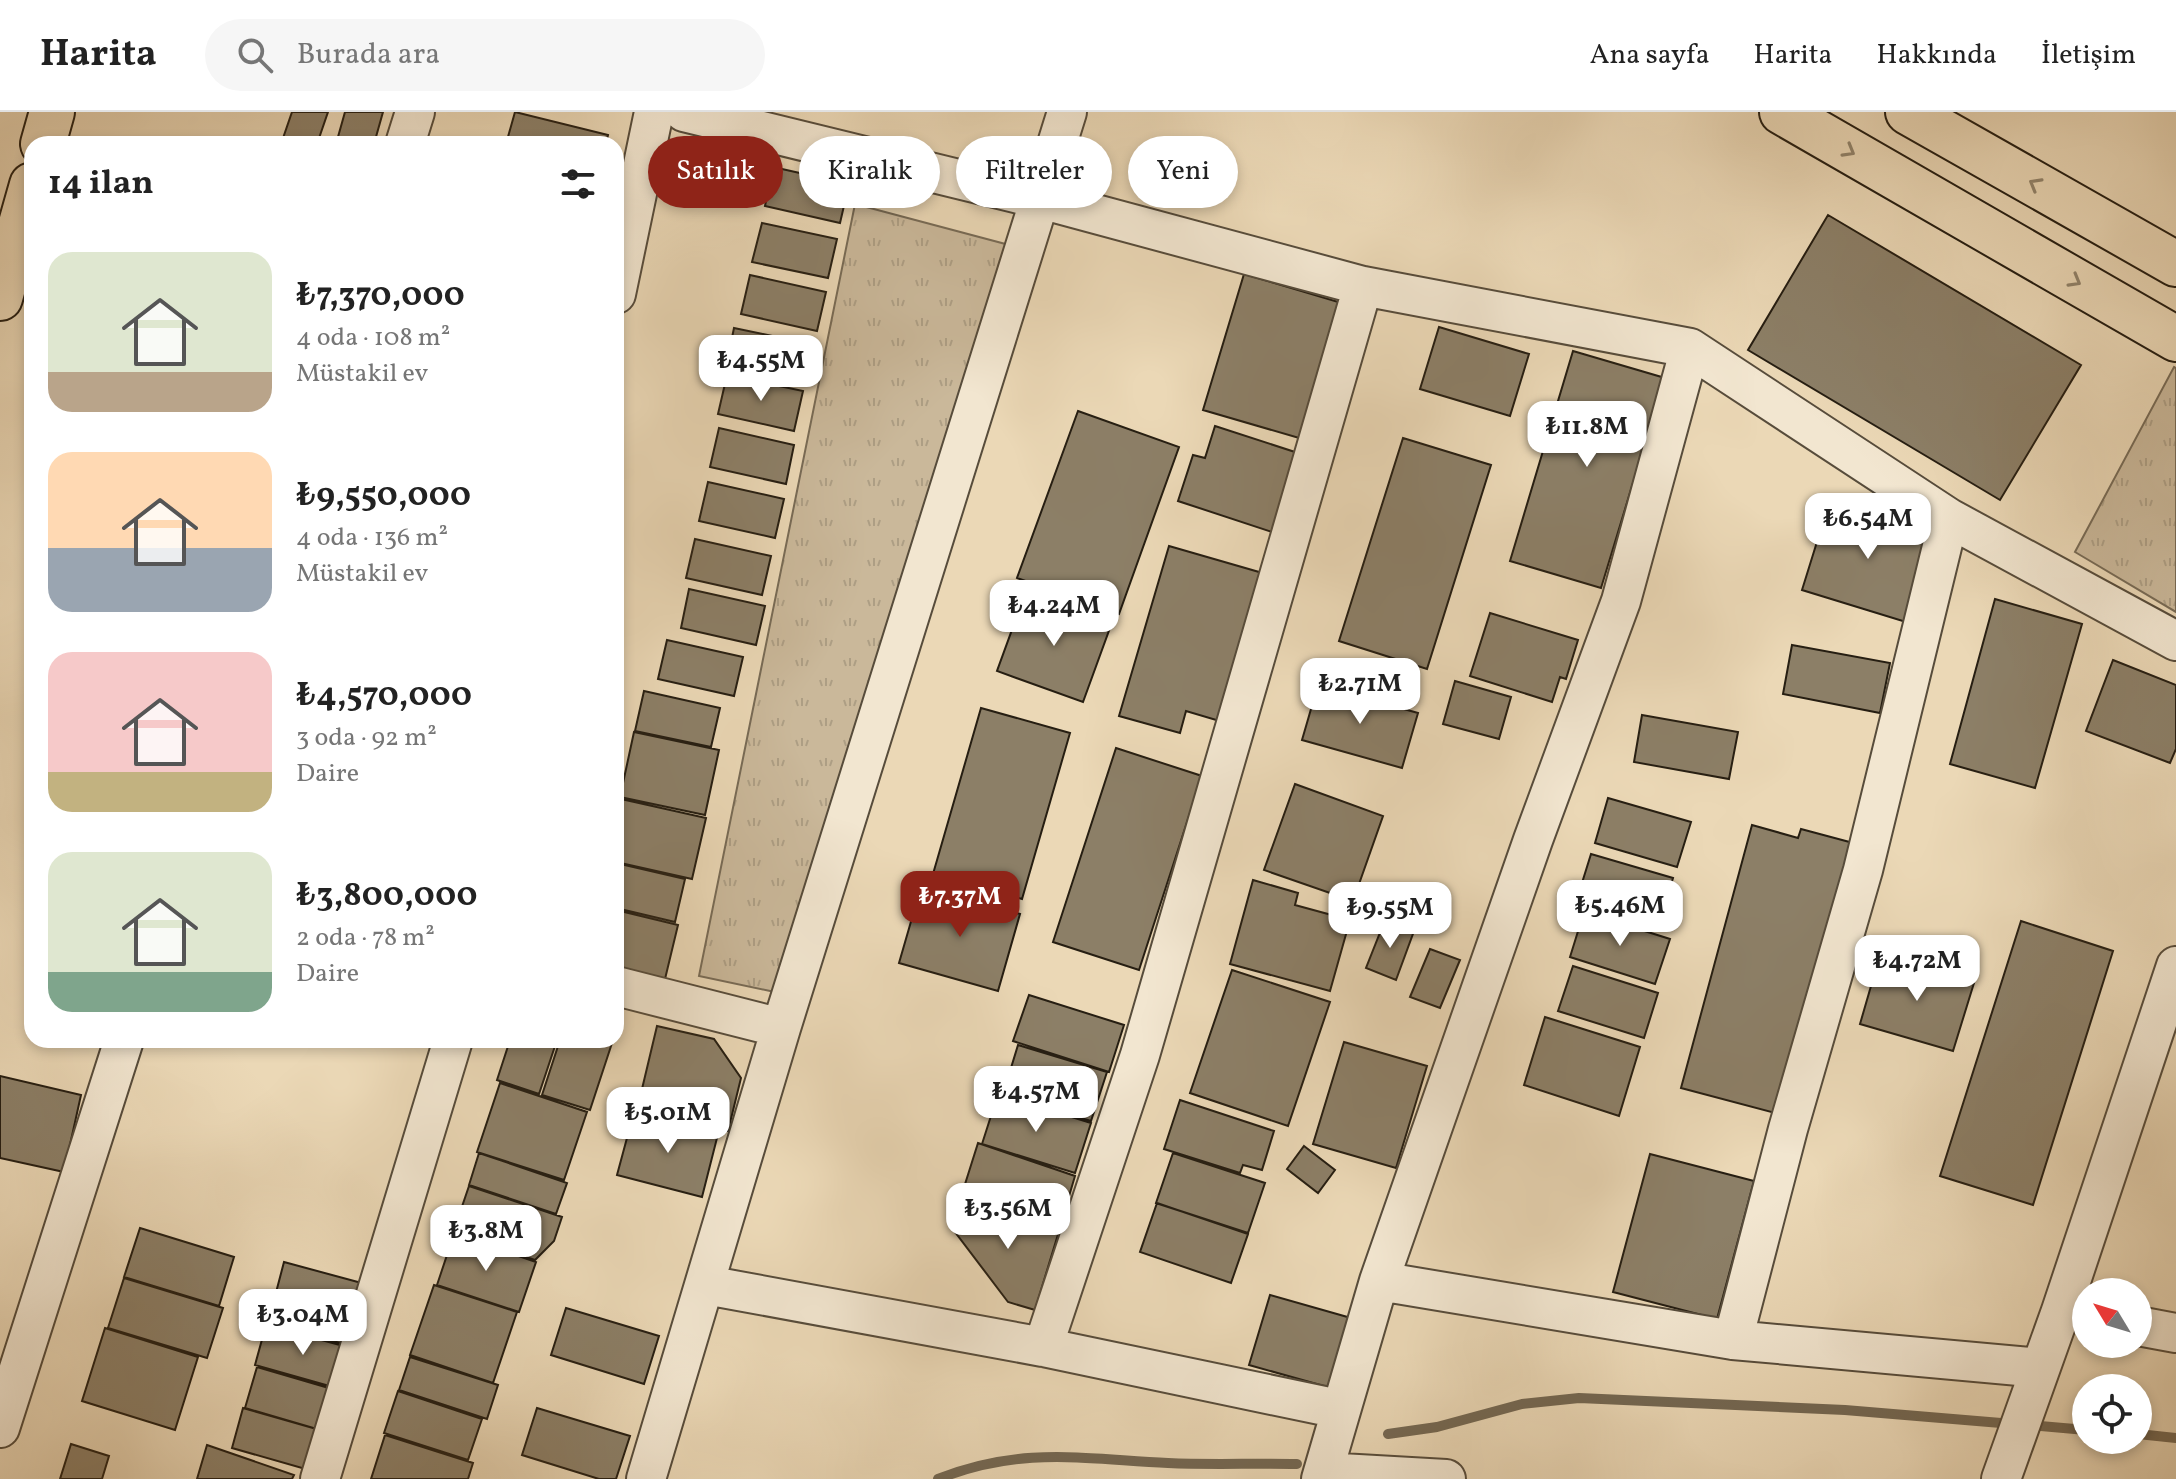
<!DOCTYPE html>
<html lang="tr">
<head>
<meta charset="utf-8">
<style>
	:root { --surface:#fff; --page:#f6f6f6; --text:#222; --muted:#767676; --line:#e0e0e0; --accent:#8f2418 }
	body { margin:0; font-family:Vollkorn,serif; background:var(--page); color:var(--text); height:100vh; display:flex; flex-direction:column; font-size:30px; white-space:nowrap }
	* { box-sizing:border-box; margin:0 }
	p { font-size:26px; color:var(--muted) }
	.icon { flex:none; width:44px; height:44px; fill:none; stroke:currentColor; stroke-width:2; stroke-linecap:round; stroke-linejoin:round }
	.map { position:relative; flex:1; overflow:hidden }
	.drawer { position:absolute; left:24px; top:24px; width:600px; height:912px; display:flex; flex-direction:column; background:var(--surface); border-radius:24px; box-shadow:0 4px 12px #0003 }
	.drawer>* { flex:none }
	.hud { position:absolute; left:648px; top:24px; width:760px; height:72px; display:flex; gap:16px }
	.needle { width:52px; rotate:308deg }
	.controls { position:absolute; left:2072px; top:1166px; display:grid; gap:16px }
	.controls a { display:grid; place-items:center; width:80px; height:80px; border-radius:50%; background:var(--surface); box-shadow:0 4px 12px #0003; font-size:40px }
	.price { position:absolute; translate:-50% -68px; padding:0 18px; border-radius:16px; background:#fff; color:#222; font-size:26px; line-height:52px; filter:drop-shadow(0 2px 4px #0008) }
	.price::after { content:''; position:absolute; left:50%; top:48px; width:24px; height:18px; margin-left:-12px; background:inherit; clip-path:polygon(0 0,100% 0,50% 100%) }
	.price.selected { background:var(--accent); color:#fff }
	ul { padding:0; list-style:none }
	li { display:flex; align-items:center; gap:24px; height:200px; padding:0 24px }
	li span { display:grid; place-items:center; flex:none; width:224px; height:160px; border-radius:24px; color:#555 }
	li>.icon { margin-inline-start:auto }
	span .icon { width:96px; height:96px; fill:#fffc; stroke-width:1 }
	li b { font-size:34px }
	h2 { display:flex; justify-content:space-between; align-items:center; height:96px; padding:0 24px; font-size:34px }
	.chip { padding:0 28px; border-radius:36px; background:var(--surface); box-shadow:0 4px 12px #0003; font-size:28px; line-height:72px }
	.chip.selected { background:var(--accent); color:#fff }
	header { display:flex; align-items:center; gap:48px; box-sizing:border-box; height:112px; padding:0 40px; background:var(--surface); border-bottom:2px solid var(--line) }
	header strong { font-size:38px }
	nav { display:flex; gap:44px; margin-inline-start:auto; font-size:28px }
	.search { width:560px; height:72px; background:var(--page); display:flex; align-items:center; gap:20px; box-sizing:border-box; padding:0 28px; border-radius:44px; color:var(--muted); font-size:30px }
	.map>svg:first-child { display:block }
	.park { fill:url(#park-tufts); stroke:#786b56; stroke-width:2 }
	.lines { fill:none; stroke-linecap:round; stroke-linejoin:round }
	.stream { stroke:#746853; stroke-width:10 }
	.building { fill:#8c7f67; stroke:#261e12; stroke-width:2 }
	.minor-casing { stroke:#574c3b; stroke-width:42 }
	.major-casing { stroke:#261e12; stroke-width:48 }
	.highway-casing { stroke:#261e12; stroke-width:48 }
	.minor { stroke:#f2e6d0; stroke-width:38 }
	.major { stroke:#ebd8b6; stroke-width:44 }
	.highway { stroke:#ebd8b6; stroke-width:44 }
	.oneway { stroke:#92846c }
</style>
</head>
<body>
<header>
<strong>Harita</strong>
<div class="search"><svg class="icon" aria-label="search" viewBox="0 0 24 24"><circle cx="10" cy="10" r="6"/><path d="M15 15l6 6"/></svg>Burada ara</div>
<nav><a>Ana sayfa</a><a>Harita</a><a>Hakkında</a><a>İletişim</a></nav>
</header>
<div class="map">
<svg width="2176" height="1367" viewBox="0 0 2176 1367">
	<defs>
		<pattern id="park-tufts" width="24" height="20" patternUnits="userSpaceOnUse" patternTransform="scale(2)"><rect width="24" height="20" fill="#cab89a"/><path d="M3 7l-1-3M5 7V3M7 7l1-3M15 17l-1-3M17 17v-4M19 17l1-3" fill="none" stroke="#ad9e84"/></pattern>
	</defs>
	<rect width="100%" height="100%" fill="#ebd8b6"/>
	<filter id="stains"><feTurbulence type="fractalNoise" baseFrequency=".0025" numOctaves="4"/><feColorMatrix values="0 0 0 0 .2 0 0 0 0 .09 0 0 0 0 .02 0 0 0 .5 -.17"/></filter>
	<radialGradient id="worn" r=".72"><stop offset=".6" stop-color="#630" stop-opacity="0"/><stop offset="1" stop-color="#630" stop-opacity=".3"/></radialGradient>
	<!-- park -->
	<path class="park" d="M855 92 1013 134 775 880 699 864Z
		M2174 255 2176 256V500L2075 440Z"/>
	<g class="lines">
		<!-- stream -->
		<path class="stream" d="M2029 1313 2086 1318
			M1388 1322 1437 1315 1522 1292 1579 1286 1845 1298 2013 1312
			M2138 1322 2176 1326
			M938 1367C1021 1334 1083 1347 1168 1351 1211 1353 1254 1351 1297 1352"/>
	</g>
	<!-- building -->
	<path class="building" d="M292 0H328L317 32H281Z
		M345 0H383L374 32H336Z
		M515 0 608 23 606 32H506Z
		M773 55 849 72 840 111 765 94Z
		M1828 103 2081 253 2000 388 1748 238Z
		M762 111 837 127 828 166 752 150Z
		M1244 162 1345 192 1306 328 1203 298Z
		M750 163 826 180 817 219 741 202Z
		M1439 215 1529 242 1510 304 1420 277Z
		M734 216 810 232 802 272 726 255Z
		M1573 239 1665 266 1601 476 1510 449Z
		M727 263 803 279 794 319 718 302Z
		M1078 299 1179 335 1119 502 1017 466Z
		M1215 314 1301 342 1275 421 1178 389 1193 343 1205 346Z
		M719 316 794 333 786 372 710 355Z
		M1403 326 1491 353 1427 557 1339 529Z
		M708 370 784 387 775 426 699 409Z
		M1830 388 1934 419 1906 510 1802 478Z
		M695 427 771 444 762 483 686 466Z
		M1169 434 1266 462 1223 610 1186 599 1180 621 1119 604Z
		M689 477 765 494 756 533 681 516Z
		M1025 482 1111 513 1083 590 997 559Z
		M1995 487 2082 512 2035 676 1950 652Z
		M1490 501 1578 528 1566 567 1560 565 1552 590 1470 564Z
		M667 528 743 545 734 584 658 567Z
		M1792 533 1890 551 1880 601 1783 582Z
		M2113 548 2176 573V637L2170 651 2086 619Z
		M1455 569 1511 585 1499 627 1443 612Z
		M1318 573 1418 601 1402 656 1302 628Z
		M644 579 720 596 711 635 635 619Z
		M981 596 1070 621 1022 787 933 762Z
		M1642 603 1738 620 1729 667 1634 650Z
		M634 620 719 638 705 703 620 685Z
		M1116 636 1202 664 1139 858 1053 830Z
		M1295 672 1383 704 1353 789 1264 758Z
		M1608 686 1691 710 1677 755 1595 731Z
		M621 687 706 706 692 767 616 750V707Z
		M1752 713 1798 726 1801 717 1857 732 1783 1003 1681 976Z
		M1591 742 1673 766 1660 811 1577 787Z
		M616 751 685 767 675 810 616 796Z
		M1253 768 1298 781 1295 793 1350 808 1330 879 1230 852Z
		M921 775 1020 802 998 879 899 851Z
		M616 798 678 813 665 867 616 855Z
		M1584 800 1670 827 1655 872 1570 845Z
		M1385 808 1414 819 1396 868 1366 856Z
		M2021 809 2113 839 2033 1093 1940 1064Z
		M1430 837 1460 848 1440 896 1410 885Z
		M1880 843 1974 871 1953 939 1860 912Z
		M1573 854 1658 881 1644 926 1558 899Z
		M1232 858 1330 890 1288 1014 1190 981Z
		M1029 883 1124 913 1109 960 1013 929Z
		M1545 905 1640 935 1619 1004 1524 973Z
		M657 914 714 927 741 966 728 1019 637 998Z
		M510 928H557L539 982 497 968Z
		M560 928H613L590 998 542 983Z
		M1344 930 1427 954 1396 1056 1313 1032Z
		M1018 933 1107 960 1091 1009 1003 982Z
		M0 964 81 983 64 1060 0 1046Z
		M500 971 587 1000 564 1068 477 1040Z
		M998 982 1091 1011 1075 1061 982 1032Z
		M1180 988 1274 1019 1262 1058 1243 1053 1240 1061 1164 1037Z
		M634 1000 718 1022 702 1085 617 1063Z
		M978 1031 1075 1064 1059 1118 960 1088Z
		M1304 1034 1335 1058 1318 1081 1287 1057Z
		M479 1041 567 1071 556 1102 469 1073Z
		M1173 1041 1265 1071 1248 1121 1156 1091Z
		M1650 1042 1754 1069 1717 1207 1613 1180Z
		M469 1074 562 1105 554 1129 535 1148 453 1121Z
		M960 1089 1059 1119 1035 1198 1008 1190 952 1116Z
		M1157 1091 1248 1122 1231 1171 1140 1140Z
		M140 1116 234 1145 219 1194 124 1165Z
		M454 1122 536 1150 519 1200 437 1173Z
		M284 1150 369 1173 351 1234 268 1211Z
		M124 1166 223 1196 207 1246 108 1216Z
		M434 1173 517 1200 493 1271 410 1243Z
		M1270 1183 1358 1208 1338 1278 1249 1253Z
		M566 1196 659 1224 644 1272 551 1243Z
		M266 1213 351 1236 340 1277 255 1253Z
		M105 1216 198 1245 175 1318 82 1289Z
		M410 1245 498 1273 487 1307 399 1278Z
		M257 1255 339 1279 327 1320 245 1296Z
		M398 1279 482 1307 468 1348 384 1321Z
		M243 1296 327 1320 316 1360 232 1336Z
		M537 1296 630 1324 616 1367H599L522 1343Z
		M385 1323 473 1351 468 1367H371Z
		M71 1332 109 1344 102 1367H60Z
		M207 1333 294 1363 292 1367H197Z"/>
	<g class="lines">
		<defs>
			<path id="minor" d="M684 0 1040 87 1363 174 1690 236 1949 406 2176 529
				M405 32 415 0
				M616 182 654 0
				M616 874 781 916
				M1379 1169 1733 1228 2040 1256
				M706 1173 1043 1235 1339 1297
				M2138 1214 2176 1221
				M1733 1228 1788 1017 1863 758 1949 406
				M1043 1235 1140 943 1363 174
				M0 1316 124 928
				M1323 1360 1446 1367
				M320 1367 453 928
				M646 1367 781 916 1067 0
				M1321 1367 1379 1169 1533 728 1621 489 1690 236
				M2001 1367 2061 1199 2176 854"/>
			<path id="major" d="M1782 0 2176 227
				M1908 0 2176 152"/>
			<path id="highway" d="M43 32 52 0
				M0 186 32 73"/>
		</defs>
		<!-- minor casing -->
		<use href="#minor" class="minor-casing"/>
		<!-- major casing -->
		<use href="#major" class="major-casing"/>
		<!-- highway casing -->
		<use href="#highway" class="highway-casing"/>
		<!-- minor -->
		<use href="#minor" class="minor"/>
		<!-- major -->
		<use href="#major" class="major"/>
		<!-- highway -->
		<use href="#highway" class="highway"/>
	</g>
	<!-- one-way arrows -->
	<defs><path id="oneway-chevron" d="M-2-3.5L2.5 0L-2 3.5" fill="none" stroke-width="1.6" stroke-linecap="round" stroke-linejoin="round" transform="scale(2)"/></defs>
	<g class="oneway">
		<use href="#oneway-chevron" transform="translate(1849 39) rotate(30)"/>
		<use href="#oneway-chevron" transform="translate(2035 72) rotate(-150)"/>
		<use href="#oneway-chevron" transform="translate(2075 169) rotate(30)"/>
	</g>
	<rect width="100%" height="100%" filter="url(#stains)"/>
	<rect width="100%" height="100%" fill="url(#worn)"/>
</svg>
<div class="controls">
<a><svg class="needle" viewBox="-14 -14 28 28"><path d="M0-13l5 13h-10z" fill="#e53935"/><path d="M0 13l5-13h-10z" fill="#767676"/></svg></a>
<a><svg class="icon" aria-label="locate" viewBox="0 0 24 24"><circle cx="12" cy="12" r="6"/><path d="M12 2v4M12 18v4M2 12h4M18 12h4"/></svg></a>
</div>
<b class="price" style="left:761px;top:291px">₺4.55M</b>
<b class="price" style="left:1587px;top:357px">₺11.8M</b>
<b class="price" style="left:1868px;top:449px">₺6.54M</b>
<b class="price" style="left:1054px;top:536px">₺4.24M</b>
<b class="price" style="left:1360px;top:614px">₺2.71M</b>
<b class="price selected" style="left:960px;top:827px">₺7.37M</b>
<b class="price" style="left:1620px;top:836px">₺5.46M</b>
<b class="price" style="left:1390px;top:838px">₺9.55M</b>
<b class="price" style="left:1917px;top:891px">₺4.72M</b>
<b class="price" style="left:1036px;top:1022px">₺4.57M</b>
<b class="price" style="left:668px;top:1043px">₺5.01M</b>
<b class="price" style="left:1008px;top:1139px">₺3.56M</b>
<b class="price" style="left:486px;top:1161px">₺3.8M</b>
<b class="price" style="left:303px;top:1245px">₺3.04M</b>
<div class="hud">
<a class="chip selected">Satılık</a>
<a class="chip">Kiralık</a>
<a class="chip">Filtreler</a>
<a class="chip">Yeni</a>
</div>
<section class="drawer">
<h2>14 ilan<svg class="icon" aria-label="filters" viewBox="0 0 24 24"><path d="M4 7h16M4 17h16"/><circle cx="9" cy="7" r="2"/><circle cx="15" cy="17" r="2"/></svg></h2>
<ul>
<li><span style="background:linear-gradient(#dfe7d0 75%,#b9a48a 0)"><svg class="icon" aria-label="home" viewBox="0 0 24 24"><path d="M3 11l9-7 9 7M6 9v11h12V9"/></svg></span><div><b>₺7,370,000</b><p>4 oda · 108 m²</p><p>Müstakil ev</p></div></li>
<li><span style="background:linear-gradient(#ffd9b3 60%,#9aa5b1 0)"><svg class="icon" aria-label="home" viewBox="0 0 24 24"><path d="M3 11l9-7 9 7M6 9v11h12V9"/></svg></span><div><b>₺9,550,000</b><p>4 oda · 136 m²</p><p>Müstakil ev</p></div></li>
<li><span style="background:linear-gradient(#f6c9c9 75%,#c2b280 0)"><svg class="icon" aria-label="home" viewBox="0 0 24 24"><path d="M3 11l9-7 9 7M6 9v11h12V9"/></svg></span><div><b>₺4,570,000</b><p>3 oda · 92 m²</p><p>Daire</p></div></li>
<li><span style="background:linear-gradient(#dfe7d0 75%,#7fa58c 0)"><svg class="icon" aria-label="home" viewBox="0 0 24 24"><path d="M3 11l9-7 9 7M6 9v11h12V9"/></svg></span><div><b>₺3,800,000</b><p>2 oda · 78 m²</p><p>Daire</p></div></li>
</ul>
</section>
</div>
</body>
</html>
